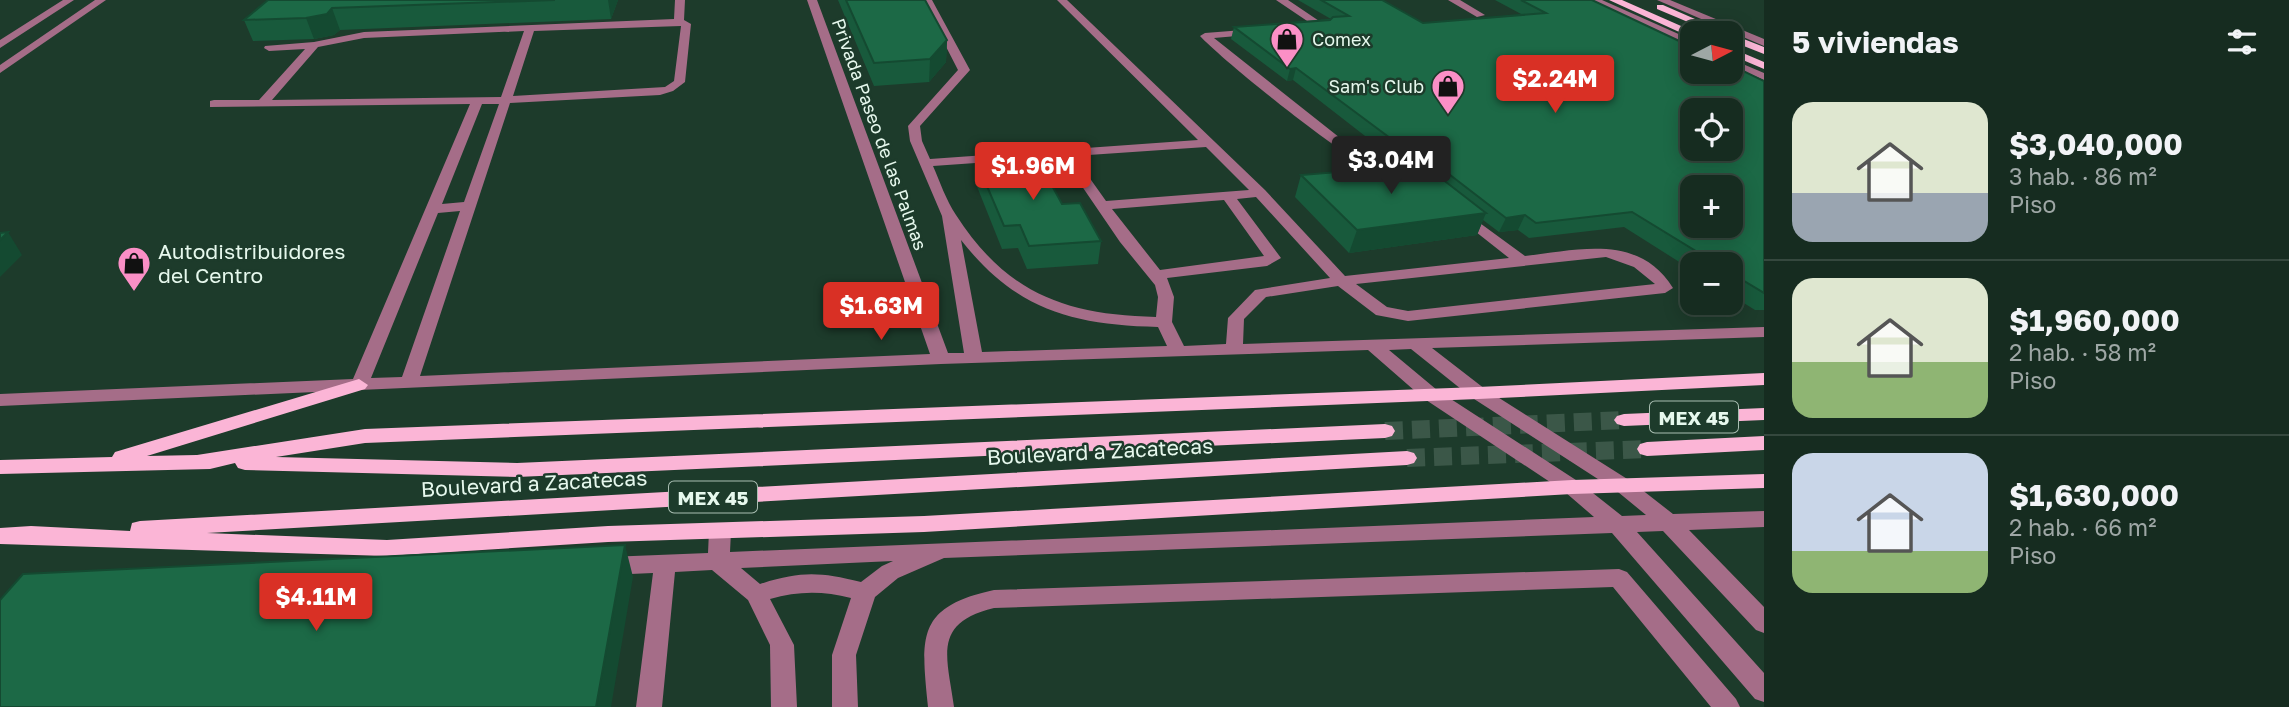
<!DOCTYPE html>
<html lang="es">
<head>
<meta charset="utf-8">
<style>
	:root { --surface:#162c20; --page:#1f3429; --text:#f1f3f6; --muted:#9ea7a5; --line:#35483e; --accent:#d93025 }
	body { margin:0; font-family:"Golos Text",sans-serif; background:var(--page); color:var(--text); height:100vh; display:flex; flex-direction:column; font-size:26px; white-space:nowrap }
	* { box-sizing:border-box; margin:0 }
	p { font-size:23px; color:var(--muted) }
	.icon { flex:none; width:38px; height:38px; fill:none; stroke:currentColor; stroke-width:2; stroke-linecap:round; stroke-linejoin:round }
	.map { position:relative; flex:1; overflow:hidden }
	.sheet { display:flex; flex-direction:column; background:var(--surface); width:525px }
	.sheet>* { flex:none }
	.needle { width:46px; rotate:84deg }
	.buttons { position:absolute; left:1680px; top:21px; display:grid; gap:14px }
	.buttons a { display:grid; place-items:center; width:63px; height:63px; border-radius:14px; background:var(--surface); box-shadow:0 4px 18px #0003,0 0 0 2px var(--line); font-size:35px }
	.price { position:absolute; translate:-50% -60px; padding:0 16px; border-radius:7px; background:var(--accent); color:#fff; font-size:23px; line-height:46px; filter:drop-shadow(0 2px 4px #0008) }
	.price::after { content:''; position:absolute; left:50%; top:42px; width:21px; height:16px; margin-left:-10px; background:inherit; clip-path:polygon(0 0,100% 0,50% 100%) }
	.price.on { background:#222; color:#fff }
	ul { padding:0; list-style:none }
	li { display:flex; align-items:center; gap:21px; height:175px; padding:0 28px }
	li+li { border-top:2px solid var(--line) }
	li span { display:grid; place-items:center; flex:none; width:196px; height:140px; border-radius:21px; color:#555 }
	li>.icon { margin-inline-start:auto }
	span .icon { width:84px; height:84px; fill:#fffc; stroke-width:1 }
	li b { font-size:30px }
	h2 { display:flex; justify-content:space-between; align-items:center; height:84px; padding:0 28px; font-size:30px }
	main { display:flex; flex:1; min-height:0 }
	.map>svg:first-child { display:block }
	.lines { fill:none; stroke-linecap:round; stroke-linejoin:round }
	.major-tunnel { stroke:#3b5748; stroke-width:18; stroke-dasharray:18 9; stroke-linecap:butt }
	.minor { fill:#a56d88; fill-rule:evenodd }
	.major { fill:#fbb5d6; fill-rule:evenodd }
	.wall { fill:#185a3c }
	.shaded-wall { fill:#144a31 }
	.building { fill:#1c6946; stroke:#144a31; stroke-width:2; fill-rule:evenodd }
	.labels { text-anchor:middle; dominant-baseline:central; stroke-width:5; stroke-linejoin:round; paint-order:stroke }
	.far-poi-label { font-size:18px; fill:#e6f8ed; stroke:#1d3b2b; text-anchor:start }
	.far-street-label { font-size:18px; fill:#e6f8ed; stroke:#1d3b2b }
	.shield { fill:#1d3b2b; stroke:#aabfb3; stroke-width:2 }
	.shield-label { font-size:19px; font-weight:bold; fill:#e6f8ed }
	.poi-label { font-size:21px; fill:#e6f8ed; stroke:#1d3b2b; text-anchor:start }
	.street-label { font-size:21px; fill:#e6f8ed; stroke:#1d3b2b }
</style>
</head>
<body>
<main>
<div class="map">
<svg width="1764" height="707" viewBox="0 0 1764 707">
	<rect width="100%" height="100%" fill="#1d3b2b"/>
	<g class="lines">
		<!-- major-tunnel -->
		<path class="major-tunnel" d="M1385 431 1624 420
			M1407 458 1647 449"/>
		<!-- minor -->
		<path class="minor" d="M63 0H74L0 48V40Z
			M95 0H106L0 73V65Z
			M675 0H685L684 20 691 24 685 82 673 91 660 95 510 103 420 376 930 354 807 0H817L948 353H964L942 216 910 141 908 126 958 70 922 0H932L970 70 920 126 922 141 930 159 1198 140 1057 0H1067L1265 190 1345 276 1509 258 1457 217 1455 214 1462 210 1525 256C1578 250 1639 233 1673 288L1665 293 1408 321 1376 315 1338 286 1266 297 1244 319 1243 344 1764 327V337L1432 348 1485 389 1632 482 1673 514 1764 511V527L1689 530 1764 607V633L1756 630 1663 531 1637 532 1764 673V702L1755 699 1612 533 944 558 898 578 875 597 856 655 858 707H832V655L851 598C823 591 798 591 770 599L794 645 797 707H771L770 645 748 600 712 570 675 572 662 707H636L653 573 608 575 600 572 597 566 600 560 608 557 708 553 709 531 712 525 720 523 728 525 731 531 730 552 1594 517 1565 492 1423 398 1368 350 941 364 0 406V394L353 379 470 104 210 107V101L214 100H259L305 49 269 51 264 48 265 46 314 42 364 32 674 19ZM681 26 674 81 665 87 513 96 534 31ZM524 31 501 97 272 100 318 47 364 38ZM482 104H499L464 202 442 204ZM1206 147 1249 190 1106 201 1074 156ZM1062 157 1120 242 1155 285 1158 297 1156 317C1066 315 1007 294 956 215 946 200 940 182 933 166ZM1256 197 1330 278 1255 290 1228 318 1226 344 1184 346 1172 322 1174 297 1167 278 1267 266 1281 258 1237 199ZM1224 200 1264 256 1160 270 1112 209ZM460 211 402 377 371 378 438 213ZM961 240C1016 310 1072 325 1158 327L1167 346 982 352ZM1606 257 1634 267 1655 284 1408 311 1387 307 1356 284ZM1411 349 1471 397 1618 492 1646 515 1622 516 1579 482 1437 390 1389 350ZM893 561 882 566 861 582C819 572 802 571 760 584L741 568Z
			M1276 0H1288L1328 27 1319 29Z
			M1448 0H1460L1485 15 1477 17Z
			M1589 0H1602L1692 40V47Z
			M1657 0H1670L1764 39V46Z
			M1256 29 1260 30V34L1214 38 1354 149 1403 176V182C1377 187 1223 61 1200 36L1205 33Z
			M1731 59 1764 73V80L1731 66Z
			M1619 569 1627 572 1736 699 1740 707H1711L1613 587 994 608C932 623 947 656 954 707H928C921 637 916 607 994 590Z"/>
		<!-- major -->
		<path class="major" d="M1609 0H1622L1697 33 1688 36Z
			M1657 5H1663L1727 33H1714L1657 9Z
			M1731 34 1764 47V54L1731 41Z
			M1731 48 1764 62V69L1731 55Z
			M1764 373V385L1478 399 365 443 276 457 517 463 1385 424 1392 426 1395 431 1392 436 1385 438 517 477 245 470 238 468 235 463 210 469 0 474V460L112 457 115 452 359 379 368 385 365 389 147 456 197 455 365 429 1478 387Z
			M1764 408V420L1624 426 1617 424 1614 420 1617 416 1624 414Z
			M1764 436V450L1647 456 1640 454 1637 449 1640 444 1647 442Z
			M1407 451 1414 453 1417 458 1414 463 1407 465 207 533 387 540 608 526 924 516 1572 480 1764 474V488L1572 494 924 532 608 542 387 556 0 544V528L31 526 130 531 132 523 140 521Z"/>
	</g>
	<!-- wall -->
	<path class="wall" d="M268 0H618L611 19 340 30 334 35 314 39 253 41 244 20Z
		M838 0H925L947 40 946 62 929 82 874 86Z
		M1298 0H1382L1423 23 1523 15 1495 0H1592L1764 81V310H1755L1731 295V264H1692V270L1624 227 1529 238 1518 230 1499 232 1483 220 1477 235 1349 253 1295 197 1301 175 1405 167 1293 80 1287 81 1231 39 1234 27 1331 19Z
		M985 152 1025 161 1062 204 1101 241 1098 264 1027 269 1018 248 1002 249 976 184 977 163 984 162Z"/>
	<!-- shaded-wall -->
	<path class="shaded-wall" d="M608 0H618L611 19Z
		M332 8 340 30 334 35 314 39 306 18Z
		M947 40 946 62 929 82 930 59Z
		M1296 68 1293 80 1287 81 1290 69Z
		M1486 213 1477 235 1349 253 1357 230Z
		M1525 215 1518 230 1499 232 1506 218Z
		M8 232 22 255 0 277V240Z
		M625 545 633 577 611 707H596Z"/>
	<!-- building -->
	<path class="building" d="M268 0H555L332 8 327 14 306 18 244 20Z
		M846 0H925L947 40 930 59 874 63Z
		M1321 0H1382L1423 23 1546 13 1521 0H1592L1692 47V72H1731V65L1764 81V293L1731 273V264H1717L1632 212 1536 223 1525 215 1506 218 1428 158H1417L1296 68 1290 69 1234 27 1330 20 1333 17 1349 16ZM1692 110H1731V149H1692ZM1692 187H1731V226H1692Z
		M1019 150 1025 161 1038 160 1062 204 1080 203 1101 241 1029 246 1020 225 1004 226 977 163 989 162 985 152Z
		M1424 165 1486 213 1357 230 1301 175Z
		M8 232 0 240V233Z
		M625 545 596 707H0V600L23 574Z"/>
	<!-- icons -->
	<defs>
		<symbol id="shop-pin" viewBox="-11 -11 22 30"><path d="M0 17L-7.5 6A9.5 9.5 0 1 1 7.5 6Z" fill="#fb8fc6" stroke="#1d3b2b"/><path d="M-5-2.5h2.3a2.7 3.5 0 0 1 5.4 0H5L5.5 6h-11ZM-1.5-2.5h3a1.5 2.3 0 0 0-3 0Z" fill="#111"/></symbol>
	</defs>
	<g fill-rule="evenodd">
		<use href="#shop-pin" x="1268" y="20" width="38" height="52"/>
		<use href="#shop-pin" x="1429" y="67" width="38" height="52"/>
		<use href="#shop-pin" x="115" y="244" width="38" height="52"/>
	</g>
	<g class="labels">
		<!-- far-poi labels -->
		<g class="far-poi-label">
			<text x="1312" y="39">Comex</text>
			<text x="1424" y="86" text-anchor="end">Sam's Club</text>
		</g>
		<!-- far-street labels -->
		<g class="far-street-label">
			<text transform="translate(880 134) rotate(70)">Privada Paseo de las Palmas</text>
		</g>
		<!-- shield labels -->
		<g class="shield">
			<rect x="1650" y="401.5" width="88" height="31" rx="5"/>
			<rect x="669" y="481.5" width="88" height="31" rx="5"/>
		</g>
		<g class="shield-label">
			<text x="1694" y="417">MEX 45</text>
			<text x="713" y="497">MEX 45</text>
		</g>
		<!-- poi labels -->
		<g class="poi-label">
			<text x="158" y="251">Autodistribuidores<tspan x="158" dy="24">del Centro</tspan></text>
		</g>
		<!-- street labels -->
		<g class="street-label">
			<text transform="translate(1100 451) rotate(-3)">Boulevard a Zacatecas</text>
			<text transform="translate(534 483) rotate(-3)">Boulevard a Zacatecas</text>
		</g>
	</g>
</svg>
<div class="buttons">
<a><svg class="needle" viewBox="-14 -14 28 28"><path d="M0-13l5 13h-10z" fill="#e53935"/><path d="M0 13l5-13h-10z" fill="#9ea7a5"/></svg></a>
<a><svg class="icon" aria-label="locate" viewBox="0 0 24 24"><circle cx="12" cy="12" r="6"/><path d="M12 2v4M12 18v4M2 12h4M18 12h4"/></svg></a>
<a>+</a>
<a>−</a>
</div>
<b class="price" style="left:1555px;top:115px">$2.24M</b>
<b class="price on" style="left:1391px;top:196px">$3.04M</b>
<b class="price" style="left:1033px;top:202px">$1.96M</b>
<b class="price" style="left:881px;top:342px">$1.63M</b>
<b class="price" style="left:316px;top:633px">$4.11M</b>
</div>
<section class="sheet">
<h2>5 viviendas<svg class="icon" aria-label="filters" viewBox="0 0 24 24"><path d="M4 7h16M4 17h16"/><circle cx="9" cy="7" r="2"/><circle cx="15" cy="17" r="2"/></svg></h2>
<ul>
<li><span style="background:linear-gradient(#dfe7d0 65%,#9aa5b1 0)"><svg class="icon" aria-label="home" viewBox="0 0 24 24"><path d="M3 11l9-7 9 7M6 9v11h12V9"/></svg></span><div><b>$3,040,000</b><p>3 hab. · 86 m²</p><p>Piso</p></div></li>
<li><span style="background:linear-gradient(#dfe7d0 60%,#8fb573 0)"><svg class="icon" aria-label="home" viewBox="0 0 24 24"><path d="M3 11l9-7 9 7M6 9v11h12V9"/></svg></span><div><b>$1,960,000</b><p>2 hab. · 58 m²</p><p>Piso</p></div></li>
<li><span style="background:linear-gradient(#c9d6e8 70%,#8fb573 0)"><svg class="icon" aria-label="home" viewBox="0 0 24 24"><path d="M3 11l9-7 9 7M6 9v11h12V9"/></svg></span><div><b>$1,630,000</b><p>2 hab. · 66 m²</p><p>Piso</p></div></li>
</ul>
</section>
</main>
</body>
</html>
